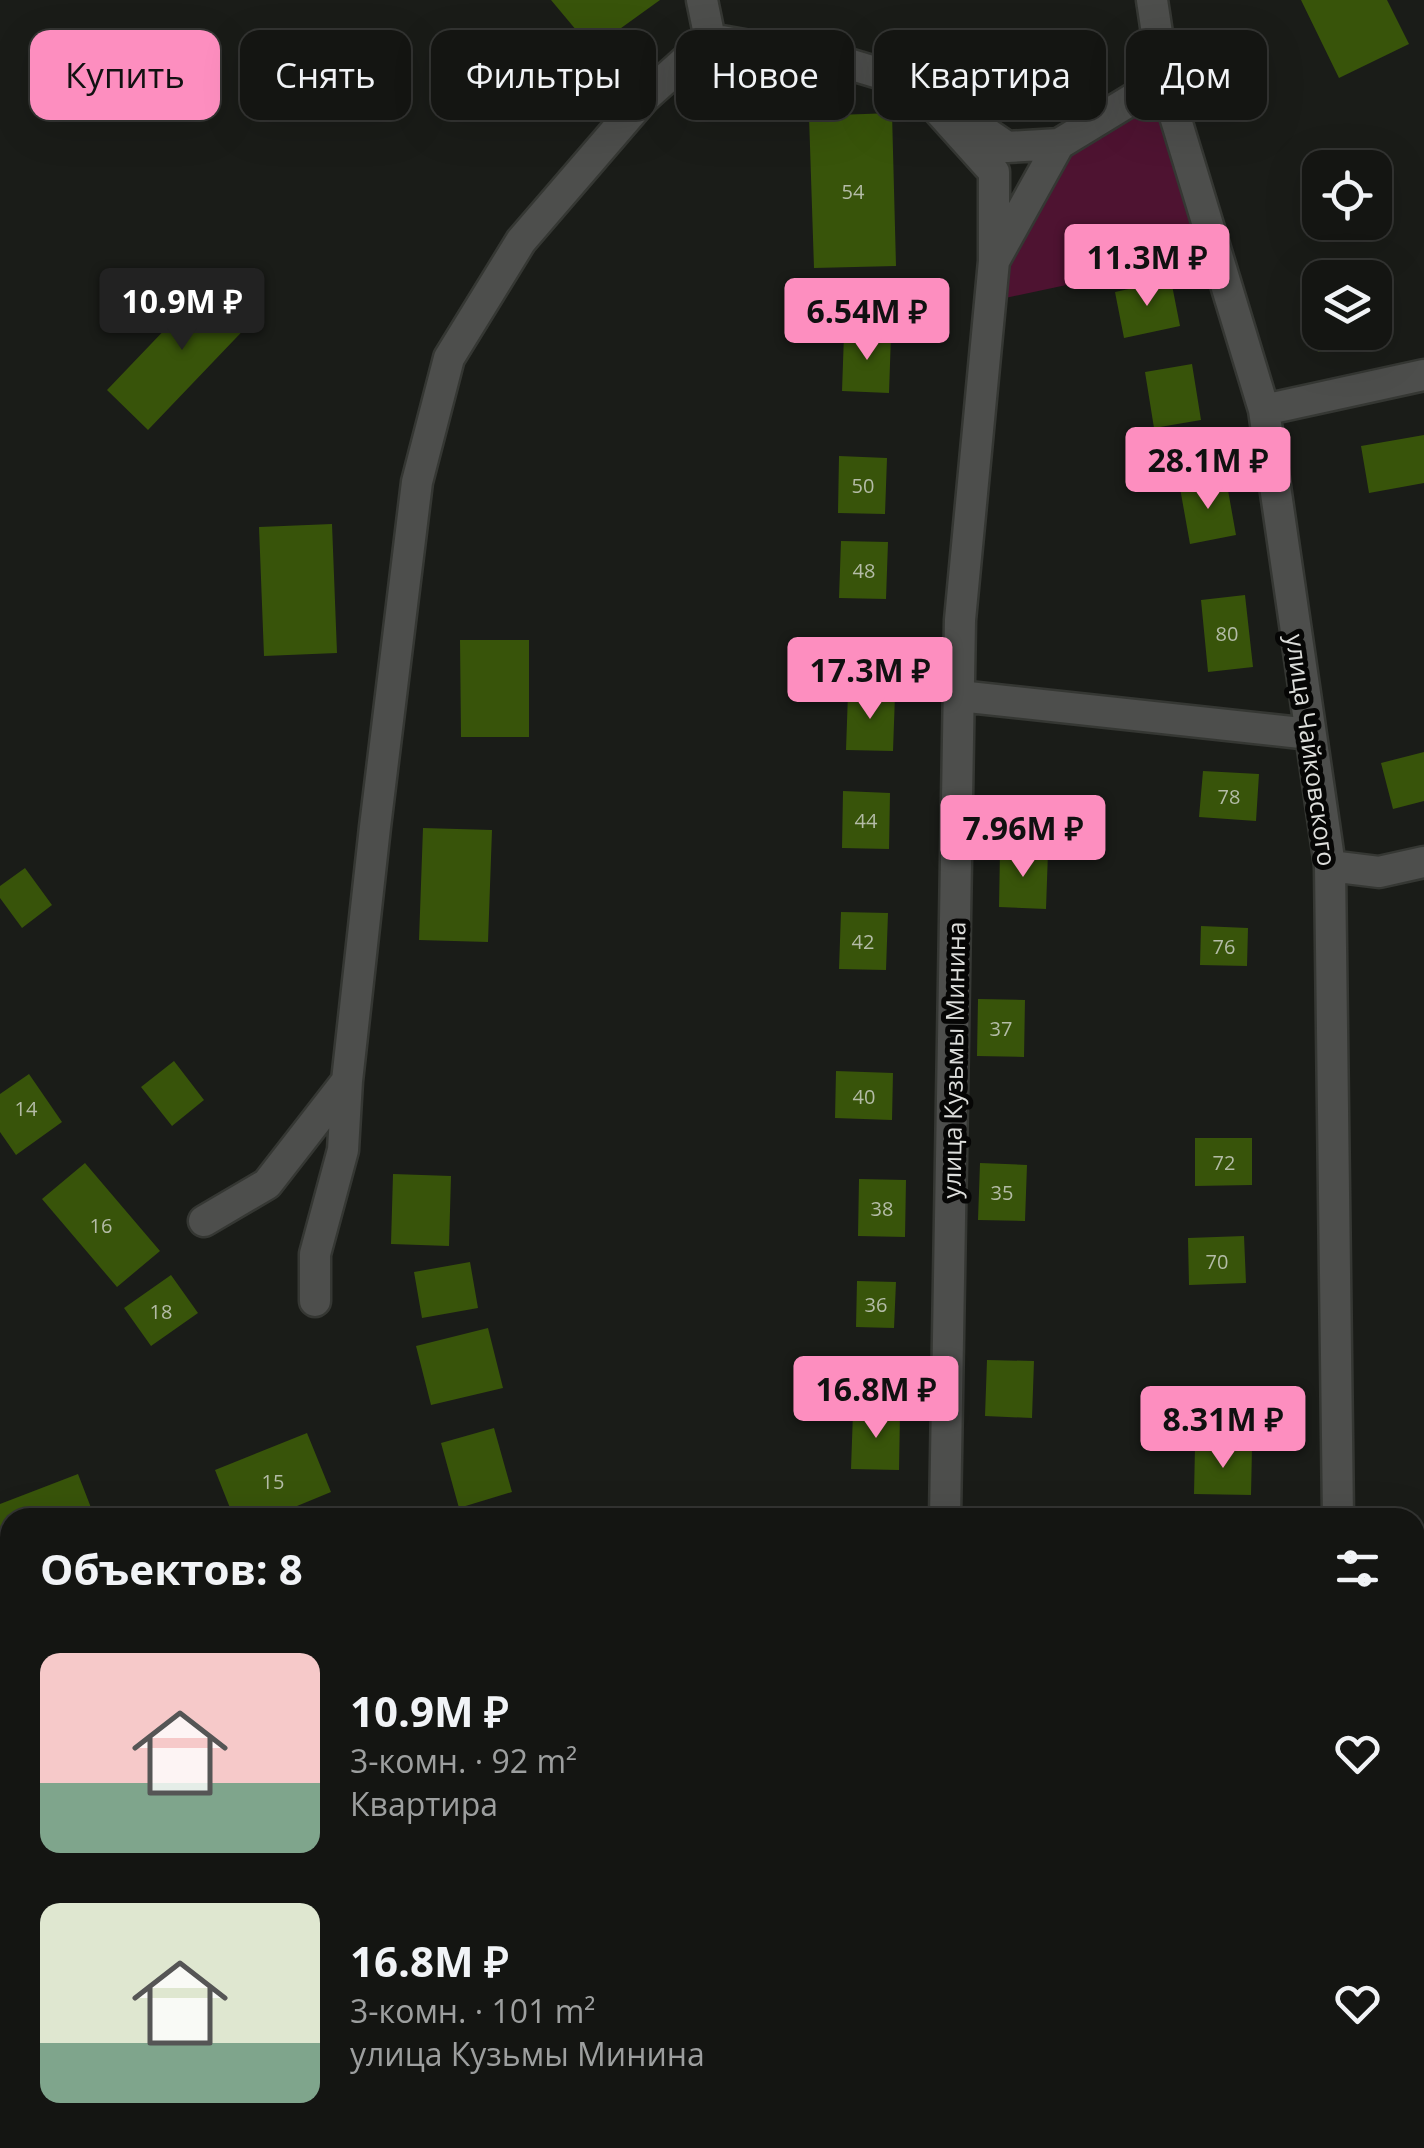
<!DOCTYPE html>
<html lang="ru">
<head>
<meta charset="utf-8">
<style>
	:root { --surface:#141512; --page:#1d1e1b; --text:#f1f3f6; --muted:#9d9f9f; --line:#333432; --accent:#fd8ebf }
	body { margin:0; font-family:"Open Sans",sans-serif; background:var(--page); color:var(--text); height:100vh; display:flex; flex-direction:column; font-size:38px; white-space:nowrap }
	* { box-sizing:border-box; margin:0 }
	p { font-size:32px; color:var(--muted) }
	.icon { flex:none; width:55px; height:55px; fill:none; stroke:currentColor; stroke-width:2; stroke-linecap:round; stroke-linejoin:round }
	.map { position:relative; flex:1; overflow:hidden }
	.panel { position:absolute; left:0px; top:1508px; width:1425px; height:642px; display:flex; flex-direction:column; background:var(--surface); border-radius:30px 30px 0 0; box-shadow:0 10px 40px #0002,0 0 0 2px var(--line) }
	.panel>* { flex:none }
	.guide { position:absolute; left:30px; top:30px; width:1365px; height:90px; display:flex; gap:20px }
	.tools { position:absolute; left:1302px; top:150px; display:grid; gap:20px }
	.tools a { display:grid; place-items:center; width:90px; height:90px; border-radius:20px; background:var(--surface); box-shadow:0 10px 40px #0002,0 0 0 2px var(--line); font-size:50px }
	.price { position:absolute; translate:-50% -85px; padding:0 22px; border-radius:10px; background:var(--accent); color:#111; font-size:32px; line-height:65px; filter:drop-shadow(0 2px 5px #0008) }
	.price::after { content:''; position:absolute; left:50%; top:60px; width:30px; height:22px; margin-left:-15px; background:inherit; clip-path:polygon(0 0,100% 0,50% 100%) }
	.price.selected { background:#222; color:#fff }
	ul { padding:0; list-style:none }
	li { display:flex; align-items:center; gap:30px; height:250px; padding:0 40px }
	li span { display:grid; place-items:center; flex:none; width:280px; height:200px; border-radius:20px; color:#555 }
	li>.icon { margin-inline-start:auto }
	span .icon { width:120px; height:120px; fill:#fffc; stroke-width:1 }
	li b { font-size:42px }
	h2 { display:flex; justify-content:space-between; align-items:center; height:120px; padding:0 40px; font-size:42px }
	.chip { padding:0 35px; border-radius:20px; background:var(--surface); box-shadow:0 10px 40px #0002,0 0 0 2px var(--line); font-size:35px; line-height:90px }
	.chip.selected { background:var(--accent); color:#111 }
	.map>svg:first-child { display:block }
	.green { fill:#4e1331 }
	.building { fill:#38540a }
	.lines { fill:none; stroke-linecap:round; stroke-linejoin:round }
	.minor-casing { stroke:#353733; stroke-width:35 }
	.minor { stroke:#4d4e4c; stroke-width:30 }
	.labels { text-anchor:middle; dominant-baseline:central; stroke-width:10; stroke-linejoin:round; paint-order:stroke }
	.number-label { font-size:20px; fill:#b4bca7 }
	.street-label { font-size:25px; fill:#dddedb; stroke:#060605 }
</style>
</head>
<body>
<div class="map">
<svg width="1424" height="2148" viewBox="0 0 1424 2148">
	<rect width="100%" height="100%" fill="#1a1c18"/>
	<!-- green -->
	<path class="green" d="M1162 88 1207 255 1005 298V260L1063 149Z"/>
	<!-- building -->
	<path class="building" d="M551 0H660L592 49Z
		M1301 0H1387L1409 44 1339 78Z
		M892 113 896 266 814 268 809 116Z
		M216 276 257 316 148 430 107 390Z
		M1171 280 1180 326 1124 338 1115 292Z
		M1320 303V332H1372L1373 339 1318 352 1306 307Z
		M844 334 891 335 889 393 842 391Z
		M1192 364 1201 420 1154 428 1145 372Z
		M1424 435V483L1369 493 1361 446Z
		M839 456 887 458 885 514 838 513Z
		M1226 479 1236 535 1190 544 1180 488Z
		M332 524 337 653 264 656 259 527Z
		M841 541 888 542 886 599 839 598Z
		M1245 595 1253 667 1208 672 1201 600Z
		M460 640H529V737H461Z
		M848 693 895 695 893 751 846 750Z
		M1424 752V801L1393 809 1381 763Z
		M1203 771 1259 774 1256 821 1199 817Z
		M843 791 890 793 889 849 842 848Z
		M423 828 492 830 488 942 419 940Z
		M1000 851 1048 852 1046 909 999 907Z
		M25 868 52 905 22 928 0 898V886Z
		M841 912 888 913 886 970 839 969Z
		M1201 926 1248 928 1247 966 1200 965Z
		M978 999 1025 1000 1024 1057 977 1056Z
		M174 1061 204 1100 172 1126 141 1087Z
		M836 1071 893 1073 892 1120 835 1118Z
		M29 1074 62 1122 16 1155 0 1132V1094Z
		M1195 1138H1252V1185L1195 1186Z
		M85 1163 160 1251 117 1287 42 1199Z
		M980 1163 1027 1165 1025 1221 978 1220Z
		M393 1174 451 1176 449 1246 391 1244Z
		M859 1179 906 1180 905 1237 858 1236Z
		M1244 1236 1246 1283 1189 1285 1188 1238Z
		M470 1262 478 1308 422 1318 414 1272Z
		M171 1275 198 1313 151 1346 124 1308Z
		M857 1281 896 1282 894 1328 856 1327Z
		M488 1328 503 1388 431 1405 416 1346Z
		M987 1360 1034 1361 1032 1418 985 1416Z
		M853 1412 900 1413 899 1470 851 1469Z
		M494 1428 512 1492 459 1508 441 1443Z
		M307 1433 331 1492 268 1518H234L215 1470Z
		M1195 1447 1252 1448 1251 1495 1194 1494Z
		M78 1474 95 1518H10V1615L0 1619V1504Z
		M1195 1508 1252 1512V1518H1194Z
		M1205 2140H1253V2148H1205Z"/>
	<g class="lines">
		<defs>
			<path id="minor" d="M702 0 710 39
				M1152 0 1164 80 1264 410 1330 866 1338 1518
				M954 111 1007 147 1059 144
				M1264 410 1424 375
				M959 696 1310 734
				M1330 866 1379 872 1424 862
				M204 1221 267 1184 347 1081
				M315 1301V1254L343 1150 347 1081 375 827 417 482 449 358 521 241 644 98 710 39 842 62 915 84 994 172V261
				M945 1518 960 620 994 261 1059 144 1164 80
				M0 1795 10 1791
				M402 2140 407 2148
				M327 2148 345 2140
				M935 2148V2140
				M1338 2148 1339 2140"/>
		</defs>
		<!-- minor casing -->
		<use href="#minor" class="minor-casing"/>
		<!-- minor -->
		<use href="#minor" class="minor"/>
	</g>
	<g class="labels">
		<!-- number labels -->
		<g class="number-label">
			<text x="853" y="191">54</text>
			<text x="863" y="485">50</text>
			<text x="864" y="570">48</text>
			<text x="1227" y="633">80</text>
			<text x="1229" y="796">78</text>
			<text x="866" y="820">44</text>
			<text x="863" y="941">42</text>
			<text x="1224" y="946">76</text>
			<text x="1001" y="1028">37</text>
			<text x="864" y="1096">40</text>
			<text x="26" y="1108">14</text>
			<text x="1224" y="1162">72</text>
			<text x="1002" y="1192">35</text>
			<text x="882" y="1208">38</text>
			<text x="101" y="1225">16</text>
			<text x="1217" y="1261">70</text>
			<text x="876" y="1304">36</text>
			<text x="161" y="1311">18</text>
			<text x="273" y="1481">15</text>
		</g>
		<!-- street labels -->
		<g class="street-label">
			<text transform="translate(1312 750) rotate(82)">улица Чайковского</text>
			<text transform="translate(953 1060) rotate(-89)">улица Кузьмы Минина</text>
		</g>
	</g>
</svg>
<div class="tools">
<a><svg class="icon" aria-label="locate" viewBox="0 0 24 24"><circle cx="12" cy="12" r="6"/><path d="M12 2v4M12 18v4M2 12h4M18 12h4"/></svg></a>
<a><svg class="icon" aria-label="layers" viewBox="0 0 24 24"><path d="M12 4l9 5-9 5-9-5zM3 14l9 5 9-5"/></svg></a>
</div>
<b class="price" style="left:1147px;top:309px">11.3M ₽</b>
<b class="price selected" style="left:182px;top:353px">10.9M ₽</b>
<b class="price" style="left:867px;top:363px">6.54M ₽</b>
<b class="price" style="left:1208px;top:512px">28.1M ₽</b>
<b class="price" style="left:870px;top:722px">17.3M ₽</b>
<b class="price" style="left:1023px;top:880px">7.96M ₽</b>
<b class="price" style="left:876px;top:1441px">16.8M ₽</b>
<b class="price" style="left:1223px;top:1471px">8.31M ₽</b>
<div class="guide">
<a class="chip selected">Купить</a>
<a class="chip">Снять</a>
<a class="chip">Фильтры</a>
<a class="chip">Новое</a>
<a class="chip">Квартира</a>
<a class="chip">Дом</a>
</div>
<section class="panel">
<h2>Объектов: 8<svg class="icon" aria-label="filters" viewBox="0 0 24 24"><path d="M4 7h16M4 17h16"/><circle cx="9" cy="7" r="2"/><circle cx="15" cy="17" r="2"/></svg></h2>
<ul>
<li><span style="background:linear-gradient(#f6c9c9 65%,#7fa58c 0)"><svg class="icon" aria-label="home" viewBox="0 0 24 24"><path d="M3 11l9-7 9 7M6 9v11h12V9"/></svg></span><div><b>10.9M ₽</b><p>3-комн. · 92 m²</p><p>Квартира</p></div><svg class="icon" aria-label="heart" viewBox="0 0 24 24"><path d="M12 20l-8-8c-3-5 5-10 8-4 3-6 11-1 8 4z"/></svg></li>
<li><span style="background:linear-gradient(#dfe7d0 70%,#7fa58c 0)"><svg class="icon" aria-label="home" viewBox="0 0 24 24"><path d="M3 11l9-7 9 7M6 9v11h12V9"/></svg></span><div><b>16.8M ₽</b><p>3-комн. · 101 m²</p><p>улица Кузьмы Минина</p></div><svg class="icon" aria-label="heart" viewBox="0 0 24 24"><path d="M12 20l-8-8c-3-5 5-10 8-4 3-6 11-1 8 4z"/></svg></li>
</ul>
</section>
</div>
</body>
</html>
